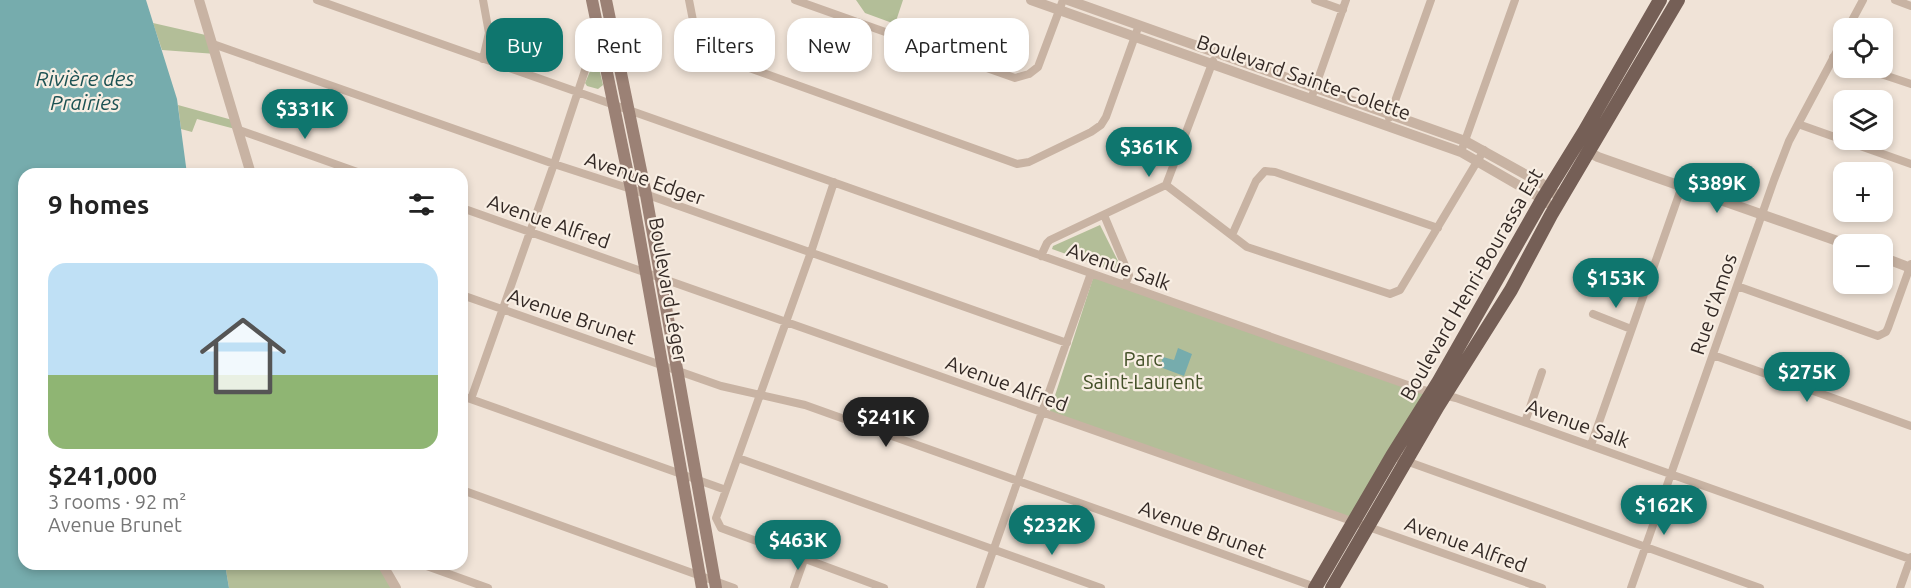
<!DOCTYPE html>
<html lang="en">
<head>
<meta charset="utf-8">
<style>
	:root { --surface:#fff; --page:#f6f6f6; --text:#222; --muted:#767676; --accent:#0f766e }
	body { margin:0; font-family:Ubuntu,sans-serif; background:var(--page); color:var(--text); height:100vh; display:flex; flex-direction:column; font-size:22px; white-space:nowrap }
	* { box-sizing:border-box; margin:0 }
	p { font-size:20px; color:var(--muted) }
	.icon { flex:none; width:33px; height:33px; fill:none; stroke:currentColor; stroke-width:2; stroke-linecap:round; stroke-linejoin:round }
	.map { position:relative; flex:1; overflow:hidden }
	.drawer { position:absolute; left:18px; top:168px; width:450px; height:402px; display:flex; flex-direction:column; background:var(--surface); border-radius:18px; box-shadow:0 3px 9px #0003 }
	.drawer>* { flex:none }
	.hud { position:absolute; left:486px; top:18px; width:570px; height:54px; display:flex; gap:12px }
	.tools { position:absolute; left:1833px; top:18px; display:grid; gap:12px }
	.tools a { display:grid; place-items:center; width:60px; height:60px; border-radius:12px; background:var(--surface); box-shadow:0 3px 9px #0003; font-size:30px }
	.price { position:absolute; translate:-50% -51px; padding:0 14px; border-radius:21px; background:var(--accent); color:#fff; font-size:20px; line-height:39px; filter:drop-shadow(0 2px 3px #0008) }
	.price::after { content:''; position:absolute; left:50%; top:36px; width:18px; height:14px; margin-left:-9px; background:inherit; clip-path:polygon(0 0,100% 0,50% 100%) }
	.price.current { background:#222; color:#fff }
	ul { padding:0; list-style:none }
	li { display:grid; align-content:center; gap:12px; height:318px; padding:0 30px }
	li span { display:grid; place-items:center; height:186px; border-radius:18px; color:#555 }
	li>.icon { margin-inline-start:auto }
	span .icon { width:108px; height:108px; fill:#fffc; stroke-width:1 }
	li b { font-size:26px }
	h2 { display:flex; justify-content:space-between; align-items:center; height:72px; padding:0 30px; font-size:26px }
	.chip { padding:0 21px; border-radius:18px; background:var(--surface); box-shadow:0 3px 9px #0003; font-size:21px; line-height:54px }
	.chip.current { background:var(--accent); color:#fff }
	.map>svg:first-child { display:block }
	.green { fill:#b3be98 }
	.water { fill:#76acad }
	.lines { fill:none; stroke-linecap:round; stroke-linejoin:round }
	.minor { stroke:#c8b3a3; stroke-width:8 }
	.tertiary { stroke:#c8b3a3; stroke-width:10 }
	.secondary { stroke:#9b8175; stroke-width:12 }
	.primary { stroke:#755f56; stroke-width:14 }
	.labels { text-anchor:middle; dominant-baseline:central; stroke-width:4.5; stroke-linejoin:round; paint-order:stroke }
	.street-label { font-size:20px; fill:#332925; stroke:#f8eee3 }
	.park-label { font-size:20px; fill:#445129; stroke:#f8eee3 }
	.water-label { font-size:21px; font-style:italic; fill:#1c5253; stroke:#f8eee3 }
</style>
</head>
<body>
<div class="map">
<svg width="1911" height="588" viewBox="0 0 1911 588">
	<rect width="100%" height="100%" fill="#f0e3d7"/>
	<!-- green -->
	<path class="green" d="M856 0H903L895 24 865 13Z
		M153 23 210 36 216 54 162 50Z
		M594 62 598 64 603 85 598 89 587 86 585 83Z
		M178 105 236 121 239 130 197 119 192 132 181 129Z
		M1100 225 1123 271 1122 274 1052 249 1053 246Z
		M1094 275 1430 396 1355 521 1049 414Z
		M225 564H382L396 588H229Z"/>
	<!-- water -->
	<path class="water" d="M0 0H146L177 99 187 174H24V564H225L229 588H0Z
		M1178 348 1192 354 1184 376 1160 367 1163 357 1174 360Z"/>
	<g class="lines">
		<!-- minor -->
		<path class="minor" d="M317 0 1419 389 1456 398 1910 559
			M483 0 489 33 483 59
			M689 0 697 41 705 52 1017 164 1029 162 1091 132 1101 125 1106 117 1139 25
			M795 0 1015 78 1029 74 1038 67 1063 0
			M1315 0 1343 10
			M1895 0 1911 6
			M1848 28 1863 0
			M213 44 554 164 631 189 1067 343
			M1833 57 1844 61
			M1863 68 1911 84
			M1311 99 1346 0
			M1389 118 1431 0
			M1798 124 1911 164
			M239 130 363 174
			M1461 152 1515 0
			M834 182 811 252 716 518 721 528 884 588
			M1166 185 1247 247 1390 294 1400 290 1484 150
			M462 208 1542 588
			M1104 215 1129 275 1125 285
			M1232 235 1256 181 1265 171 1275 172 1438 228
			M1041 256 1047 243 1050 240 1166 185 1213 61
			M1737 286 1878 336 1886 332 1888 328 1911 264
			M462 295 721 386 805 405 1318 588
			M1593 314 1631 329
			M1713 355 1911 426
			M462 396 726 490
			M471 399 554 164 598 31
			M1525 422 1542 372
			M1591 445 1682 186
			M1392 456 1760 588
			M738 458 1101 588
			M462 490 734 588
			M421 564 488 588
			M794 588 804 560
			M980 588 1091 273
			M1631 588 1774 180 1789 141 1844 38
			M1900 588 1911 557"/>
		<!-- tertiary -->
		<path class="tertiary" d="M199 0 251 174
			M1031 0 1461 152 1534 194 1547 203
			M1068 0 1465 141 1541 183 1561 198
			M1583 149 1598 157 1846 244
			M1882 257 1911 268
			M382 564 396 588"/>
		<!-- secondary -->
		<path class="secondary" d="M592 0 631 189 702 588
			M606 0 646 195 716 588"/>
		<!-- primary -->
		<path class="primary" d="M1315 588 1392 456 1439 381 1542 200 1584 132 1660 0
			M1332 588 1438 406 1511 290 1551 215 1678 0"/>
	</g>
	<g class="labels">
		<!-- street labels -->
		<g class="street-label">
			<text transform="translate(1304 77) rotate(19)">Boulevard Sainte-Colette</text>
			<text transform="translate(645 178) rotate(19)">Avenue Edger</text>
			<text transform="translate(549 221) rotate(19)">Avenue Alfred</text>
			<text transform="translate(1119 266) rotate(19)">Avenue Salk</text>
			<text transform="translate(1471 284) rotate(-60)">Boulevard Henri-Bourassa Est</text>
			<text transform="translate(669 290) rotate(80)">Boulevard Léger</text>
			<text transform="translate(1713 304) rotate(-71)">Rue d'Amos</text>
			<text transform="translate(572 316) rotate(19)">Avenue Brunet</text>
			<text transform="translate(1007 383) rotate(20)">Avenue Alfred</text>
			<text transform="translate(1578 423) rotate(20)">Avenue Salk</text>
			<text transform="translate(1203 529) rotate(20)">Avenue Brunet</text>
			<text transform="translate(1466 544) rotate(20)">Avenue Alfred</text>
		</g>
		<!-- park labels -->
		<g class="park-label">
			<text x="1143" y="358">Parc<tspan x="1143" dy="23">Saint-Laurent</tspan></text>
		</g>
		<!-- water labels -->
		<g class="water-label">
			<text x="85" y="78">Rivière des<tspan x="85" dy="24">Prairies</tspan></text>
		</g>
	</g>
</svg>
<div class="tools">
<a><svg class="icon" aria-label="locate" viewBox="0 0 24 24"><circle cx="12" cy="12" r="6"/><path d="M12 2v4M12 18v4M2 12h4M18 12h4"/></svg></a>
<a><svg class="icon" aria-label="layers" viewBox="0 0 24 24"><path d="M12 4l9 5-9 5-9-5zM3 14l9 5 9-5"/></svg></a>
<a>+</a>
<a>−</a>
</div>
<b class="price" style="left:305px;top:140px">$331K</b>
<b class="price" style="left:1149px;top:178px">$361K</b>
<b class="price" style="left:1717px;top:214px">$389K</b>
<b class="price" style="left:1616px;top:309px">$153K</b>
<b class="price" style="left:1807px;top:403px">$275K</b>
<b class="price current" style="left:886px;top:448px">$241K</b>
<b class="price" style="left:1664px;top:536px">$162K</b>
<b class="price" style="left:1052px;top:556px">$232K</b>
<b class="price" style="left:798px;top:571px">$463K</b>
<div class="hud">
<a class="chip current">Buy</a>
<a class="chip">Rent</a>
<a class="chip">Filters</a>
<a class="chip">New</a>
<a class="chip">Apartment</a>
</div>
<section class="drawer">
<h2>9 homes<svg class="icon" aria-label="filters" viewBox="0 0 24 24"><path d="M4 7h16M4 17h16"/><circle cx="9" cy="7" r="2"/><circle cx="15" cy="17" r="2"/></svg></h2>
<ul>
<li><span style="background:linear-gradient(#bfe0f5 60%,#8fb573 0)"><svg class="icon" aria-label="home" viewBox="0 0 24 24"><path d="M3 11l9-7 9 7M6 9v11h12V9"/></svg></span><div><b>$241,000</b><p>3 rooms · 92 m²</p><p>Avenue Brunet</p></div></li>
</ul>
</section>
</div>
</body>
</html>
